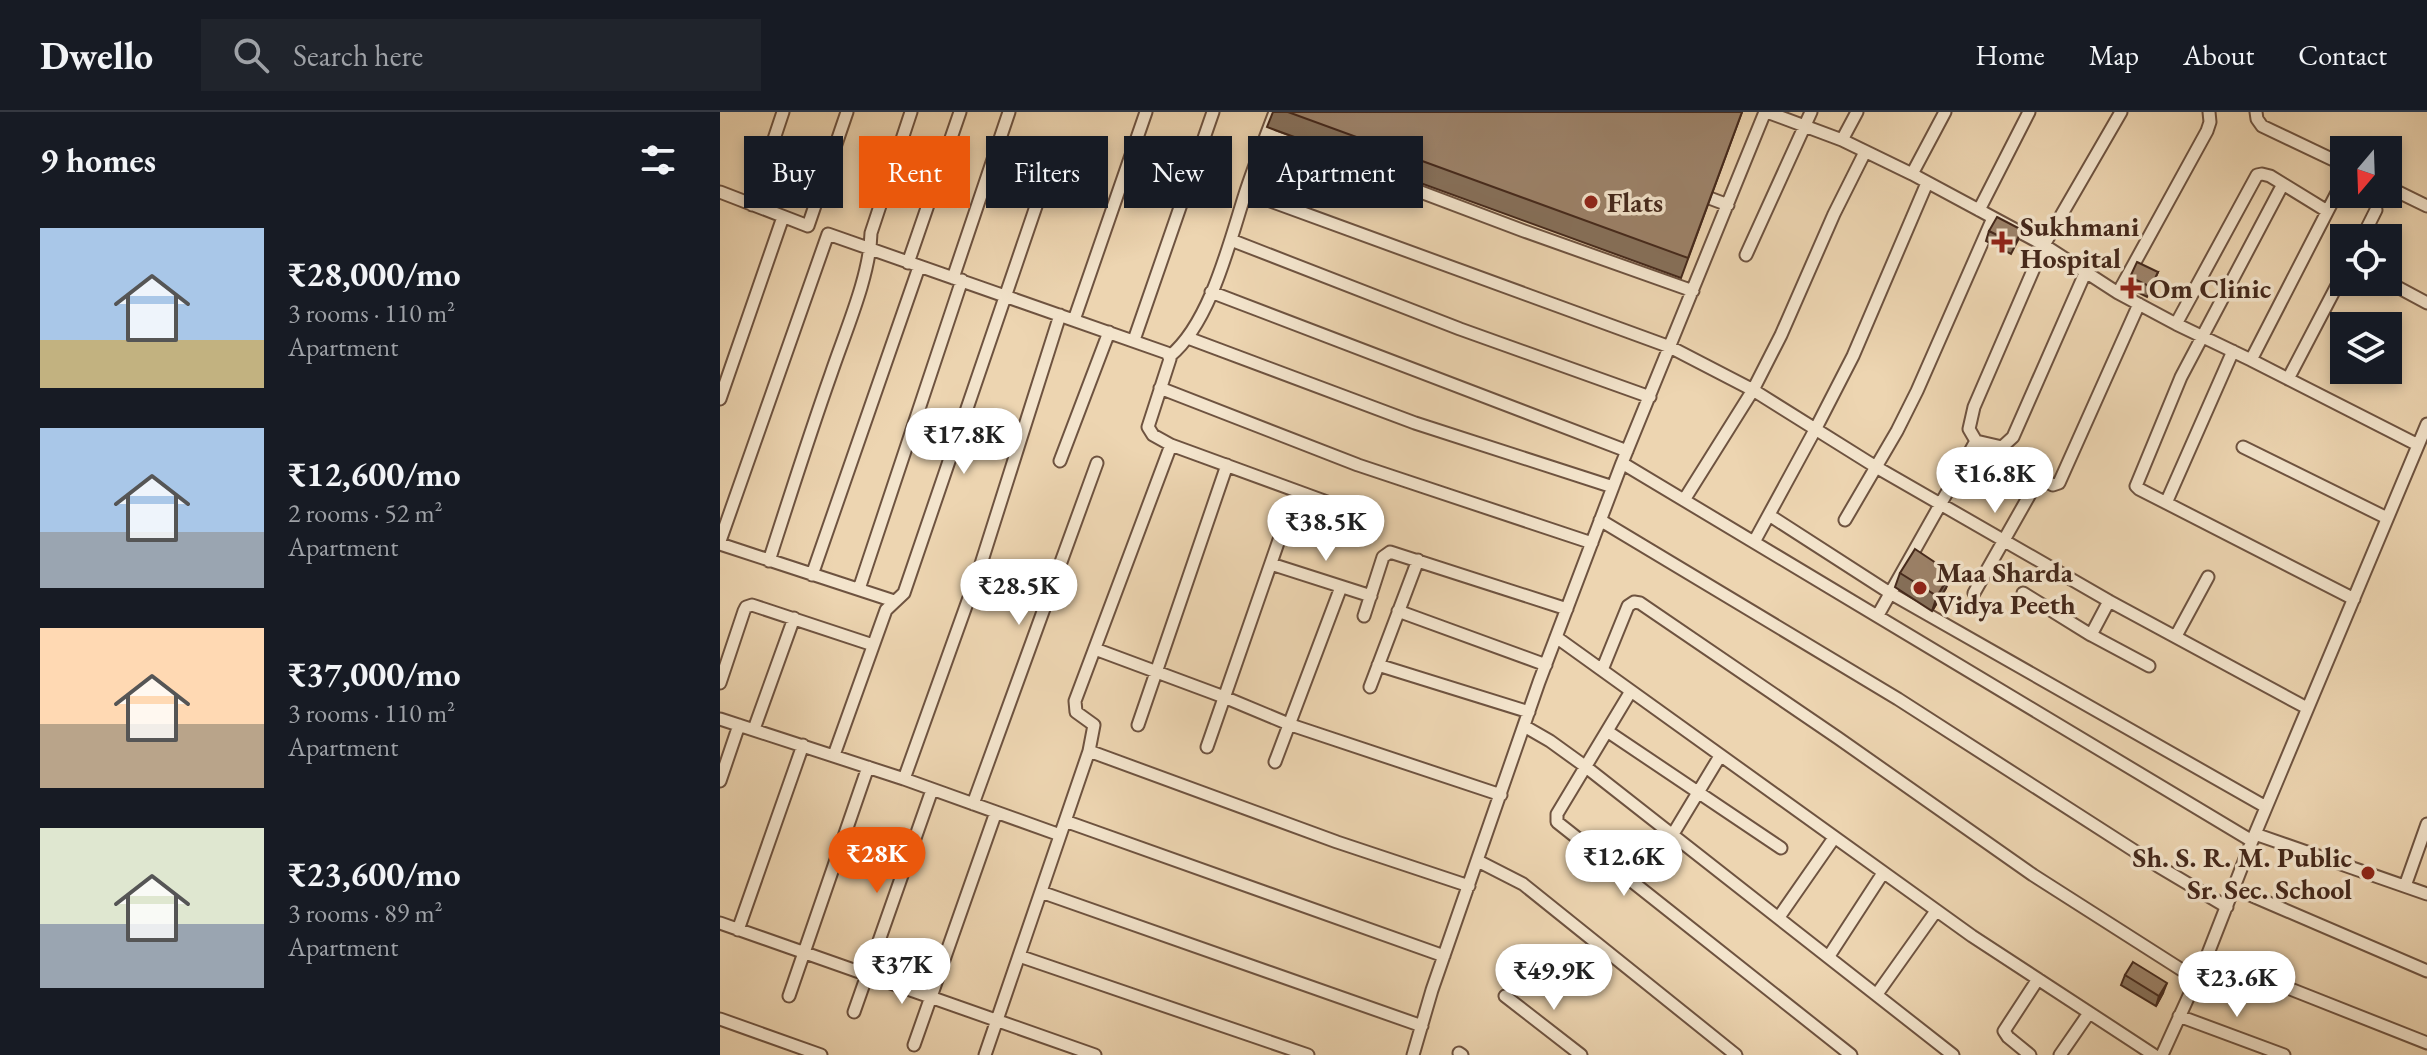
<!DOCTYPE html>
<html lang="en">
<head>
<meta charset="utf-8">
<style>
	:root { --surface:#171b24; --page:#20242c; --text:#f1f3f6; --muted:#9ea1a6; --line:#363941; --accent:#ea580c }
	body { margin:0; font-family:"EB Garamond",serif; background:var(--page); color:var(--text); height:100vh; display:flex; flex-direction:column; font-size:30px; white-space:nowrap }
	* { box-sizing:border-box; margin:0 }
	p { font-size:26px; color:var(--muted) }
	.icon { flex:none; width:44px; height:44px; fill:none; stroke:currentColor; stroke-width:2; stroke-linecap:round; stroke-linejoin:round }
	.map { position:relative; flex:1; overflow:hidden }
	.drawer { display:flex; flex-direction:column; background:var(--surface); width:720px }
	.drawer>* { flex:none }
	.guide { position:absolute; left:24px; top:24px; width:760px; height:72px; display:flex; gap:16px }
	.needle { width:52px; rotate:199deg }
	.controls { position:absolute; left:1610px; top:24px; display:grid; gap:16px }
	.controls a { display:grid; place-items:center; width:72px; height:72px; border-radius:0px; background:var(--surface); box-shadow:0 4px 12px #0003; font-size:40px }
	.price { position:absolute; translate:-50% -68px; padding:0 18px; border-radius:28px; background:#fff; color:#222; font-size:26px; line-height:52px; filter:drop-shadow(0 2px 4px #0008) }
	.price::after { content:''; position:absolute; left:50%; top:48px; width:24px; height:18px; margin-left:-12px; background:inherit; clip-path:polygon(0 0,100% 0,50% 100%) }
	.price.selected { background:var(--accent); color:#fff }
	ul { padding:0; list-style:none }
	li { display:flex; align-items:center; gap:24px; height:200px; padding:0 40px }
	li span { display:grid; place-items:center; flex:none; width:224px; height:160px; border-radius:0px; color:#555 }
	li>.icon { margin-inline-start:auto }
	span .icon { width:96px; height:96px; fill:#fffc; stroke-width:1 }
	li b { font-size:34px }
	h2 { display:flex; justify-content:space-between; align-items:center; height:96px; padding:0 40px; font-size:34px }
	.chip { padding:0 28px; border-radius:0px; background:var(--surface); box-shadow:0 4px 12px #0003; font-size:28px; line-height:72px }
	.chip.selected { background:var(--accent); color:#fff }
	header { display:flex; align-items:center; gap:48px; box-sizing:border-box; height:112px; padding:0 40px; background:var(--surface); border-bottom:2px solid var(--line) }
	header strong { font-size:38px }
	nav { display:flex; gap:44px; margin-inline-start:auto; font-size:28px }
	.search { width:560px; height:72px; background:var(--page); display:flex; align-items:center; gap:20px; box-sizing:border-box; padding:0 28px; border-radius:0px; color:var(--muted); font-size:30px }
	main { display:flex; flex:1; min-height:0 }
	.map>svg:first-child { display:block }
	.lines { fill:none; stroke-linecap:round; stroke-linejoin:round }
	.street-casing { stroke:#6e5340; stroke-width:15 }
	.street { stroke:#f3e4cc; stroke-width:11 }
	.wall { fill:#86705a; stroke:#44281b; stroke-width:2 }
	.shaded-wall { fill:#6d5b4a; stroke:#44281b; stroke-width:2 }
	.building { fill:#9c8269; stroke:#44281b; stroke-width:2 }
	.poi-dot { fill:#8f2418; stroke:#f3e4cc; stroke-width:3 }
	.labels { text-anchor:middle; dominant-baseline:central; stroke-width:7; stroke-linejoin:round; paint-order:stroke }
	.poi-label { font-size:28px; font-weight:bold; fill:#44281b; stroke:#f3e4cc; text-anchor:start }
</style>
</head>
<body>
<header>
<strong>Dwello</strong>
<div class="search"><svg class="icon" aria-label="search" viewBox="0 0 24 24"><circle cx="10" cy="10" r="6"/><path d="M15 15l6 6"/></svg>Search here</div>
<nav><a>Home</a><a>Map</a><a>About</a><a>Contact</a></nav>
</header>
<main>
<section class="drawer">
<h2>9 homes<svg class="icon" aria-label="filters" viewBox="0 0 24 24"><path d="M4 7h16M4 17h16"/><circle cx="9" cy="7" r="2"/><circle cx="15" cy="17" r="2"/></svg></h2>
<ul>
<li><span style="background:linear-gradient(#a9c7e8 70%,#c2b280 0)"><svg class="icon" aria-label="home" viewBox="0 0 24 24"><path d="M3 11l9-7 9 7M6 9v11h12V9"/></svg></span><div><b>₹28,000/mo</b><p>3 rooms · 110 m²</p><p>Apartment</p></div></li>
<li><span style="background:linear-gradient(#a9c7e8 65%,#9aa5b1 0)"><svg class="icon" aria-label="home" viewBox="0 0 24 24"><path d="M3 11l9-7 9 7M6 9v11h12V9"/></svg></span><div><b>₹12,600/mo</b><p>2 rooms · 52 m²</p><p>Apartment</p></div></li>
<li><span style="background:linear-gradient(#ffd9b3 60%,#b9a48a 0)"><svg class="icon" aria-label="home" viewBox="0 0 24 24"><path d="M3 11l9-7 9 7M6 9v11h12V9"/></svg></span><div><b>₹37,000/mo</b><p>3 rooms · 110 m²</p><p>Apartment</p></div></li>
<li><span style="background:linear-gradient(#dfe7d0 60%,#9aa5b1 0)"><svg class="icon" aria-label="home" viewBox="0 0 24 24"><path d="M3 11l9-7 9 7M6 9v11h12V9"/></svg></span><div><b>₹23,600/mo</b><p>3 rooms · 89 m²</p><p>Apartment</p></div></li>
</ul>
</section>
<div class="map">
<svg width="1707" height="943" viewBox="0 0 1707 943">
	<rect width="100%" height="100%" fill="#edd5b1"/>
	<filter id="stains"><feTurbulence type="fractalNoise" baseFrequency=".0025" numOctaves="4"/><feColorMatrix values="0 0 0 0 .2 0 0 0 0 .09 0 0 0 0 .02 0 0 0 .5 -.17"/></filter>
	<radialGradient id="worn" r=".72"><stop offset=".6" stop-color="#630" stop-opacity="0"/><stop offset="1" stop-color="#630" stop-opacity=".3"/></radialGradient>
	<g class="lines">
		<defs>
			<path id="street" d="M1047 0 1122 28 1192 62 1324 133 1398 181 1456 212 1531 248 1698 333
				M1536 0 1537 7 1542 14 1624 53
				M547 22 804 119 973 179
				M1122 28 1137 0
				M1192 62 1225 0
				M1563 72 1461 265 1416 374 1419 377 1634 487
				M1668 75 1707 94
				M0 80 88 114 127 0
				M526 80 950 235 1033 278 1156 355 1389 489 1587 596
				M976 81 1008 93
				M32 93 63 0
				M1259 98 1309 0
				M1642 126 1656 98
				M511 128 740 217 930 285
				M1026 143 1091 0
				M188 151 240 0
				M233 166 289 0
				M1668 170 1707 191
				M491 180 907 339
				M1398 181 1487 19 1490 10 1489 0
				M354 208 426 0
				M1456 212 1537 63 1542 62 1550 64 1607 99
				M468 226 695 311 893 375
				M414 228 493 0
				M450 244C490 211 509 132 525 82 534 54 545 27 555 0
				M1531 248 1624 67
				M1568 267 1624 160
				M440 276 638 353 872 431
				M0 287 63 105
				M1256 329 1249 317 1254 295 1324 133 1401 0
				M1523 335 1667 406
				M340 349 389 220
				M902 351 1532 729
				M964 388 1033 278 1061 223 1114 102 1145 40
				M1446 391 1513 239
				M1049 403 1170 481 1546 695
				M880 408 1178 587 1438 754 1507 795
				M1125 408 1177 319 1197 279 1273 106
				M0 429 108 122 447 241 450 247 428 315 433 323 451 333 648 405
				M1034 430 1096 316 1133 244 1207 71
				M0 432 174 489
				M49 449C69 387 89 324 111 262 125 220 150 164 151 121L191 0
				M551 452 651 484
				M92 463 199 155
				M139 477 242 168
				M1254 481 1318 368 1321 367 1333 373 1339 371 1419 192
				M1303 481 1371 523 1429 554
				M678 499 826 553
				M1158 503 1256 329 1282 335 1293 325 1366 159
				M644 504 663 445 670 440 847 497
				M1371 523 1389 489
				M1456 524 1488 465
				M836 525 1252 824 1434 943
				M375 537 504 585 571 613 781 683
				M658 553 809 600
				M882 558 908 494 914 490 920 491 1118 626 1313 763 1476 867
				M0 571 24 499 26 495 32 493 153 533
				M650 575 698 448
				M911 579 837 702V710L1131 943
				M0 607 184 667 340 723
				M418 613 507 353
				M804 614 830 629 866 655 1233 943
				M34 617 74 506
				M887 619 1061 736
				M487 635 576 379
				M369 639 617 730 749 774
				M114 643 166 498 184 481 326 65
				M555 650 621 475
				M184 667 260 455 340 203
				M0 669 19 613
				M253 692 377 351
				M345 709 724 844
				M953 722 1000 644
				M1535 722 1707 782
				M758 749 803 772 1016 943
				M1685 774 1707 712
				M1514 776 1707 859
				M321 780 702 914
				M1059 805 1114 726
				M0 811 375 943
				M18 818 83 633
				M299 844 588 943
				M1109 844 1163 761
				M1487 844 1707 931
				M1157 882 1216 799
				M69 884 148 655
				M785 884 861 943
				M134 900 212 678
				M1459 904 1564 943
				M0 907 101 943
				M194 933 276 700
				M739 941 742 943
				M265 943 369 639 374 613 356 600 355 589 451 333
				M693 943 712 878 819 570 902 351 1045 0
				M1310 943 1288 925 1284 919 1318 867
				M1340 943 1369 901
				M1442 943 1487 844 1532 729 1707 312"/>
		</defs>
		<!-- street casing -->
		<use href="#street" class="street-casing"/>
		<!-- street -->
		<use href="#street" class="street"/>
	</g>
	<!-- wall -->
	<path class="wall" d="M553 0H1022L961 166 547 15Z
		M1269 119 1298 128 1291 142 1266 129Z
		M1438 160 1427 185 1407 175 1410 165Z
		M1180 461H1231L1226 476 1212 499 1175 475Z
		M1405 863 1443 881 1436 894 1401 873Z"/>
	<!-- shaded-wall -->
	<path class="shaded-wall" d="M1231 461 1226 476 1212 499 1217 484Z
		M1447 871 1443 881 1436 894 1439 884Z"/>
	<!-- building -->
	<path class="building" d="M568 0H1022L968 146Z
		M1277 105 1302 118 1295 132 1269 119Z
		M1417 150 1438 160 1431 175 1410 165Z
		M1195 437 1231 461 1217 484 1180 461Z
		M1413 850 1447 871 1439 884 1405 863Z"/>
	<!-- markers -->
	<g class="poi-dot">
		<circle cx="871" cy="90" r="8"/>
		<path d="M1278 118h8v8h8v8h-8v8h-8v-8h-8v-8h8z"/>
		<path d="M1407 164h8v8h8v8h-8v8h-8v-8h-8v-8h8z"/>
		<circle cx="1200" cy="476" r="8"/>
		<circle cx="1648" cy="761" r="8"/>
	</g>
	<g class="labels">
		<!-- poi labels -->
		<g class="poi-label">
			<text x="887" y="90">Flats</text>
			<text x="1300" y="114">Sukhmani<tspan x="1300" dy="32">Hospital</tspan></text>
			<text x="1429" y="176">Om Clinic</text>
			<text x="1216" y="460">Maa Sharda<tspan x="1216" dy="32">Vidya Peeth</tspan></text>
			<text x="1632" y="745" text-anchor="end">Sh. S. R. M. Public<tspan x="1632" dy="32">Sr. Sec. School</tspan></text>
		</g>
	</g>
	<rect width="100%" height="100%" filter="url(#stains)"/>
	<rect width="100%" height="100%" fill="url(#worn)"/>
</svg>
<div class="controls">
<a><svg class="needle" viewBox="-14 -14 28 28"><path d="M0-13l5 13h-10z" fill="#e53935"/><path d="M0 13l5-13h-10z" fill="#9ea1a6"/></svg></a>
<a><svg class="icon" aria-label="locate" viewBox="0 0 24 24"><circle cx="12" cy="12" r="6"/><path d="M12 2v4M12 18v4M2 12h4M18 12h4"/></svg></a>
<a><svg class="icon" aria-label="layers" viewBox="0 0 24 24"><path d="M12 4l9 5-9 5-9-5zM3 14l9 5 9-5"/></svg></a>
</div>
<b class="price" style="left:244px;top:364px">₹17.8K</b>
<b class="price" style="left:1275px;top:403px">₹16.8K</b>
<b class="price" style="left:606px;top:451px">₹38.5K</b>
<b class="price" style="left:299px;top:515px">₹28.5K</b>
<b class="price selected" style="left:157px;top:783px">₹28K</b>
<b class="price" style="left:904px;top:786px">₹12.6K</b>
<b class="price" style="left:182px;top:894px">₹37K</b>
<b class="price" style="left:834px;top:900px">₹49.9K</b>
<b class="price" style="left:1517px;top:907px">₹23.6K</b>
<div class="guide">
<a class="chip">Buy</a>
<a class="chip selected">Rent</a>
<a class="chip">Filters</a>
<a class="chip">New</a>
<a class="chip">Apartment</a>
</div>
</div>
</main>
</body>
</html>
